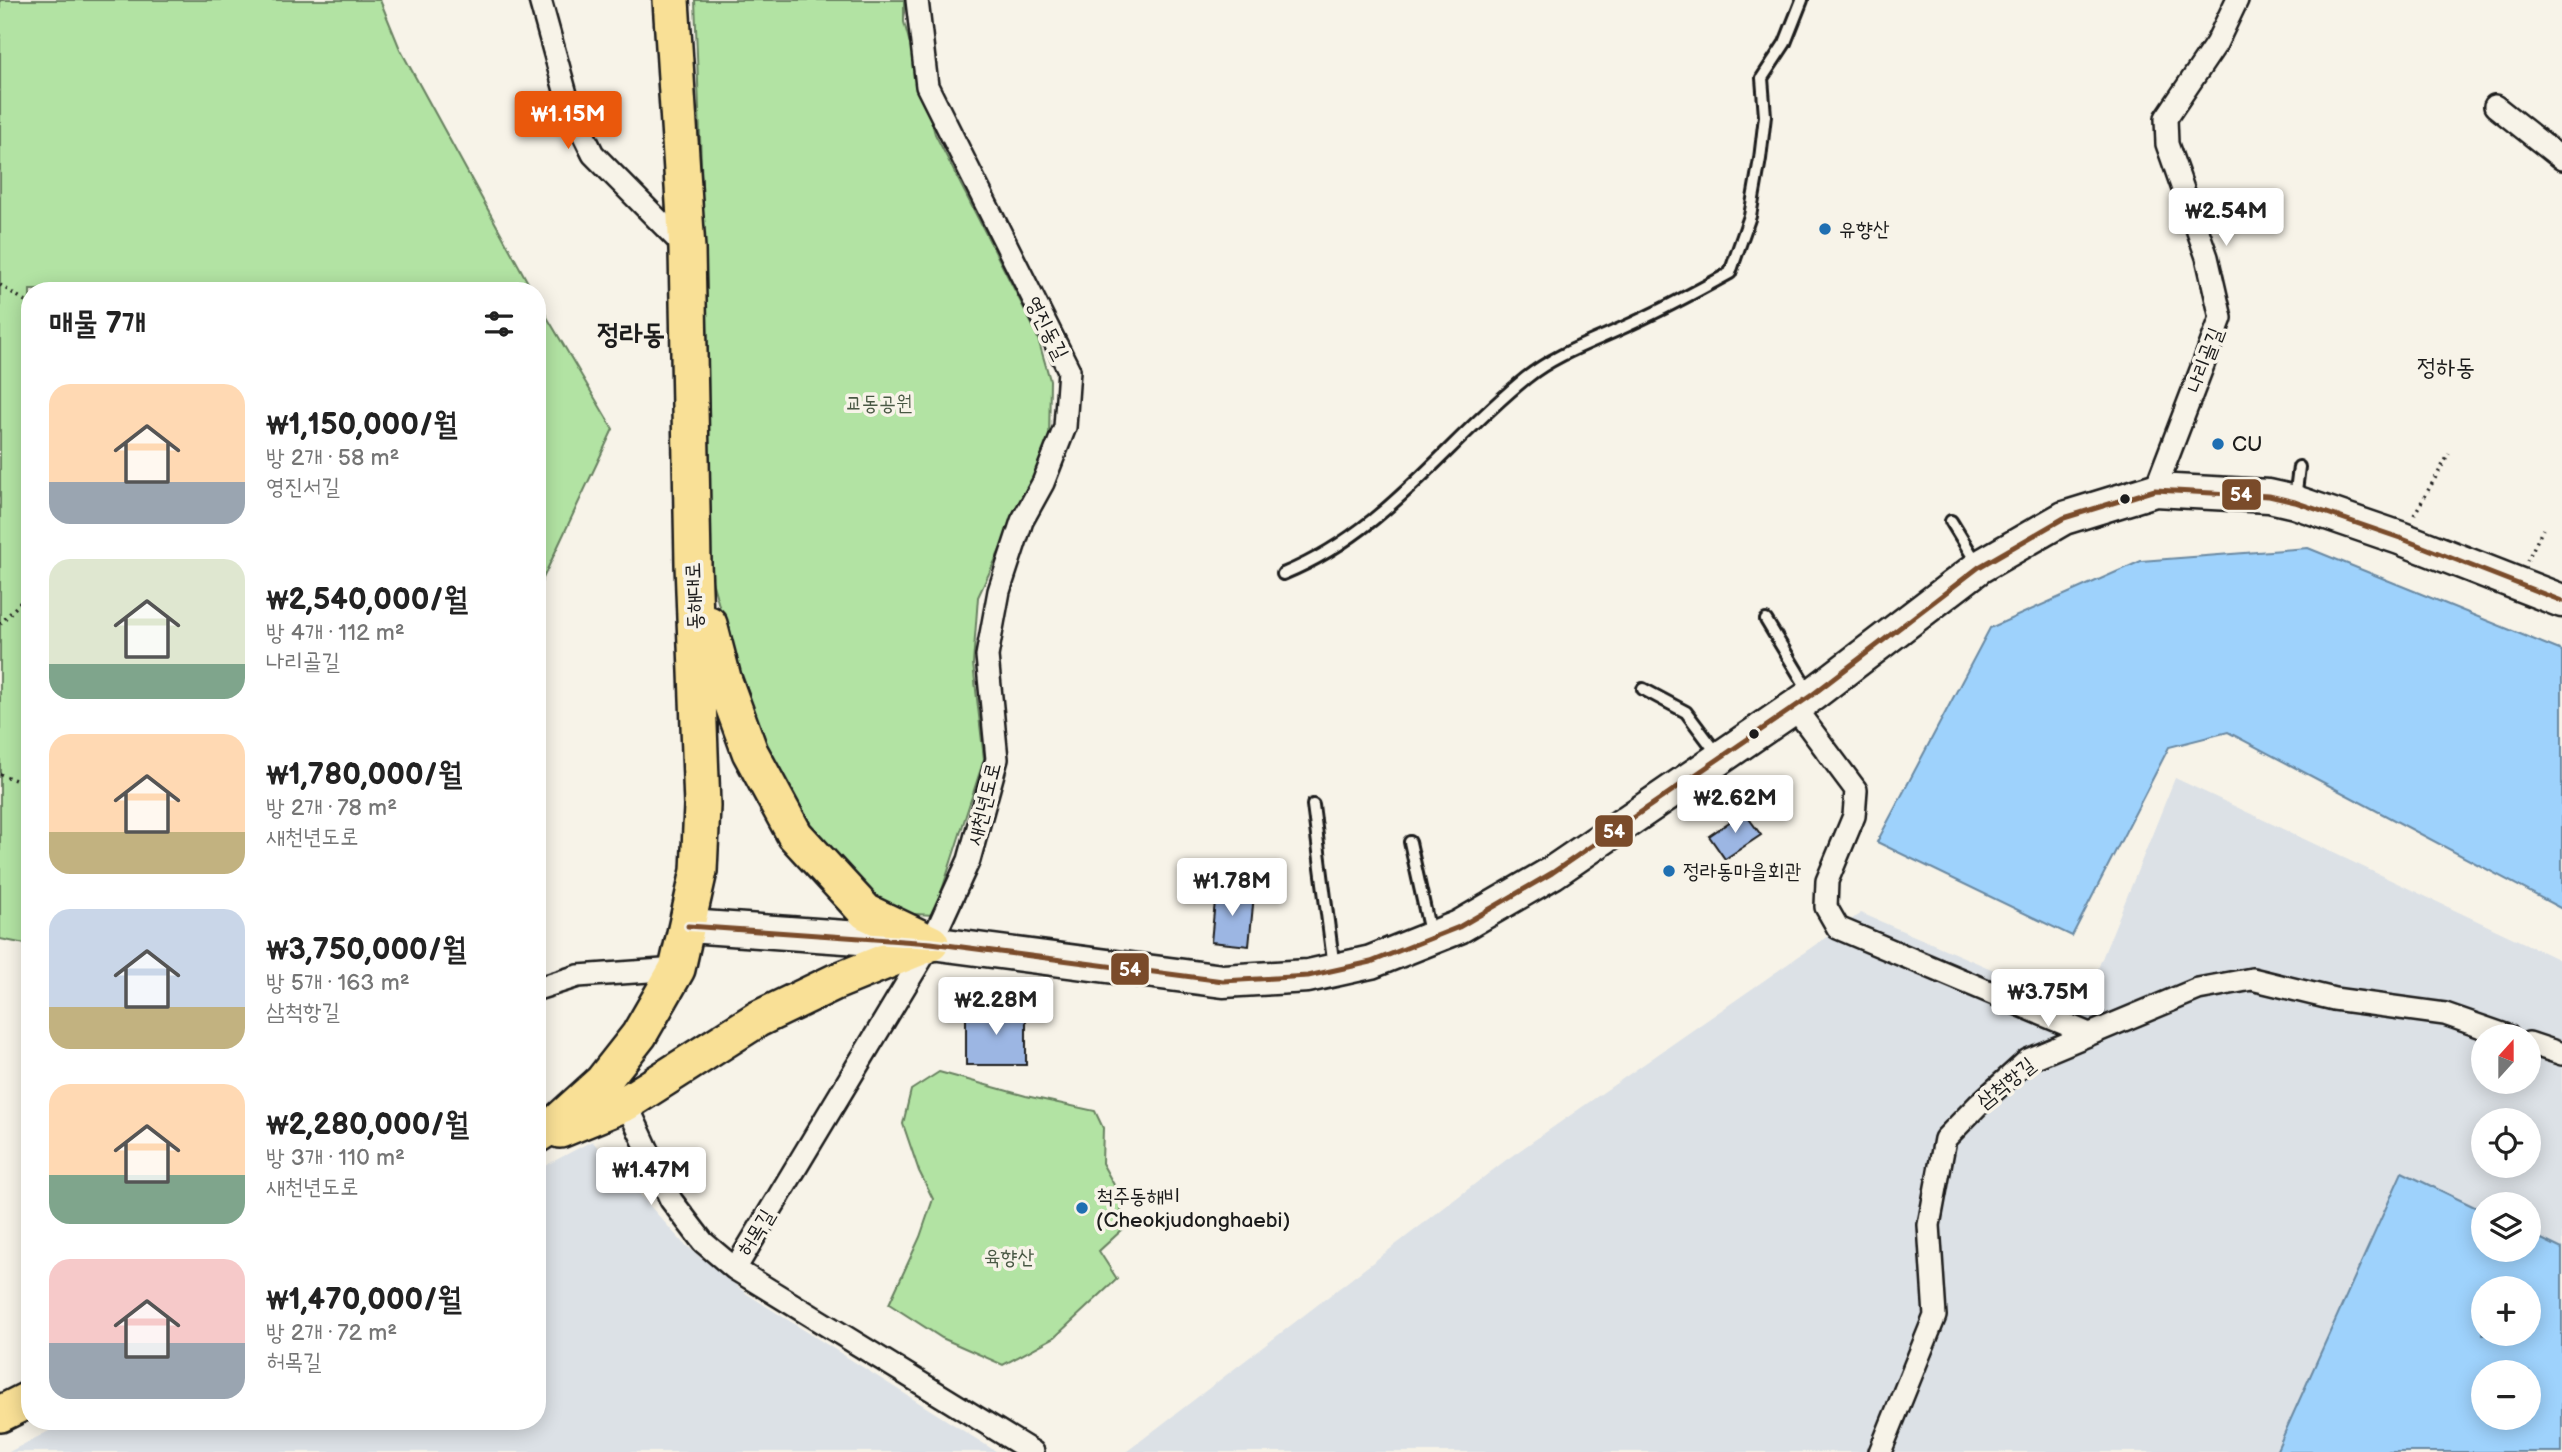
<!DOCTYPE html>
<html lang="ko">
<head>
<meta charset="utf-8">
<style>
	:root { --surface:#fff; --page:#f6f6f6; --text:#222; --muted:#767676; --accent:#ea580c }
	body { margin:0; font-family:"Balsamiq Sans","Poor Story",sans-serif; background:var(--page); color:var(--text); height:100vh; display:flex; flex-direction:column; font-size:26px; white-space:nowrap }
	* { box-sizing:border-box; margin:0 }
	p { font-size:23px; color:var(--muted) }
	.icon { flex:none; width:38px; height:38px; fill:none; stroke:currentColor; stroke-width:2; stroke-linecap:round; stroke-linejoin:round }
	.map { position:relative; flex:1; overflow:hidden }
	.drawer { position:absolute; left:21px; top:282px; width:525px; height:1148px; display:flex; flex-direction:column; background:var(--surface); border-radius:28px; box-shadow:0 4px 18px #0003 }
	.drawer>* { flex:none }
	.needle { width:46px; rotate:21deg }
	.controls { position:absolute; left:2471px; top:1024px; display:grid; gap:14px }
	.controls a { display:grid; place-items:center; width:70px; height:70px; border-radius:50%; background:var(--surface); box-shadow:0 4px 18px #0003; font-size:35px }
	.price { position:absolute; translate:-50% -60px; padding:0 16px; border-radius:7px; background:#fff; color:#222; font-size:23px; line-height:46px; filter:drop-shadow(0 2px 4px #0008) }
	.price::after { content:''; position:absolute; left:50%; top:42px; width:21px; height:16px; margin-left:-10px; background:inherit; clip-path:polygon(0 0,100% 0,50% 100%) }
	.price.active { background:var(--accent); color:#fff }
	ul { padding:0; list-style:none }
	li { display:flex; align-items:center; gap:21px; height:175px; padding:0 28px }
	li span { display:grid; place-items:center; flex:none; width:196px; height:140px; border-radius:21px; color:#555 }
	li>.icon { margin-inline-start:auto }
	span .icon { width:84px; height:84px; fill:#fffc; stroke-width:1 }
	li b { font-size:30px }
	h2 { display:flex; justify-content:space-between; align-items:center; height:84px; padding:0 28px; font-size:30px }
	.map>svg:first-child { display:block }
	.built { fill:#dce1e6; fill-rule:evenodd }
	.green { fill:#b2e3a3; stroke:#678060; stroke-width:2 }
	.water { fill:#9ed2fc; stroke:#6a89a2; stroke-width:2; fill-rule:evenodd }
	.building { fill:#9cb6e3; stroke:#1c1c1c; stroke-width:2 }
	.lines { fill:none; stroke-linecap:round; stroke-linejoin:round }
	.lane-casing { stroke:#1c1c1c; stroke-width:16 }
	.street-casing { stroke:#1c1c1c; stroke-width:26 }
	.secondary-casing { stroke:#1c1c1c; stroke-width:37 }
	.primary-casing { stroke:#1c1c1c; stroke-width:40 }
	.path { stroke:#1c1c1c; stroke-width:3.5; stroke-dasharray:2 5; stroke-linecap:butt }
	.lane { stroke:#f7f3e8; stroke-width:10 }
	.street { stroke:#f7f3e8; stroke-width:21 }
	.secondary { stroke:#f7f3e8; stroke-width:32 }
	.primary { stroke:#f9e096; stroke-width:35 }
	.bus-1-casing { stroke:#f7f3e8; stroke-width:10 }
	.bus-1 { stroke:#7a4b2a; stroke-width:5 }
	.poi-dot { fill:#1f6fb2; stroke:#f7f3e8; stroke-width:2.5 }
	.bus-dot { fill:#1c1c1c; stroke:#f7f3e8; stroke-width:2.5 }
	.labels { text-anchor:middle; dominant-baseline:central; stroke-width:7; stroke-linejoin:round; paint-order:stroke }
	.poi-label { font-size:21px; fill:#1c1c1c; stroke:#f7f3e8; text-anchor:start }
	.street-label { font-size:21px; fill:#1c1c1c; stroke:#f7f3e8 }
	.park-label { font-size:21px; fill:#495844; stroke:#f7f3e8 }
	.quarter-label { font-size:24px; fill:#1c1c1c; stroke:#f7f3e8 }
	.district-label { font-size:28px; font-weight:bold; fill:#1c1c1c; stroke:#f7f3e8 }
	.line-badge { stroke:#f7f3e8; stroke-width:2.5 }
	.badge-label { font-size:19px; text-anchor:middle; font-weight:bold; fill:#fff }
</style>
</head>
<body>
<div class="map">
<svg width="2562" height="1452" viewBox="0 0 2562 1452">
	<rect width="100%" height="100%" fill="#f7f3e8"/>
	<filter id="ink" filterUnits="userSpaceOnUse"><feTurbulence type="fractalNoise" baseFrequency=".0143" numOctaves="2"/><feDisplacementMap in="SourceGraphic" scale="14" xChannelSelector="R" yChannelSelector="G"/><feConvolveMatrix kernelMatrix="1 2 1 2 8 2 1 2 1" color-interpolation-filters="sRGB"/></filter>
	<g filter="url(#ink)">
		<!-- built -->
		<path class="built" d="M2175 778 2562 961V1270L2529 1250V1204H2483V1232L2283 1452H1126L1506 1160 1861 913 2082 1008ZM2483 1036H2529V1082H2483ZM2483 1120H2529V1166H2483Z
			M592 1141 683 1243 747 1294 997 1452H9L68 1421H537V1170Z"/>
		<!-- green -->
		<path class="green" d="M0 0H380L400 49 532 290H30V945L0 939Z
			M695 0H904V22L935 134 1036 332 1050 380 1049 445 978 597 973 664 984 759 934 915 895 913 863 890 821 845 758 742 710 574 708 353Z
			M537 300 613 429 537 591Z
			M939 1072 1026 1096 1095 1111 1103 1128 1102 1163 1119 1194 1124 1228 1099 1251 1117 1279 1055 1337 1003 1365 942 1338 889 1304 920 1237 933 1199 919 1171 903 1124 911 1090Z"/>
		<!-- water -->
		<path class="water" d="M2308 548 2562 651V909L2228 732 2169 747 2072 936 1877 842 1990 628 2141 561Z
			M2402 1172 2483 1211V1250H2529V1233L2562 1249V1452H2276ZM2483 1288H2529V1334H2483ZM2483 1372H2529V1418H2483Z"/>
		<!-- building -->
		<path class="building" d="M1744 812 1761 835 1725 859 1709 836Z
			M1216 891 1254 895 1249 946 1211 942Z
			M966 1009H1026V1065H966Z"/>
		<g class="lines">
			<defs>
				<path id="lane" d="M2295 499 2299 467
					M1951 521 1978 565
					M1283 574C1387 531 1442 446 1526 378 1555 355 1587 344 1620 329 1658 312 1694 293 1730 273L1750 216 1760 159 1765 116 1762 78 1785 43 1802 0
					M1766 620 1810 693
					M1643 689 1686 712 1719 756
					M1313 805 1334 968
					M1410 842 1431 937"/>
				<path id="street" d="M540 0 569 105 593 154 687 249
					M917 0 927 86 1069 370 1065 427 1043 483 1022 521 999 591 987 656 997 759 969 860 931 943 735 1269 1033 1452
					M2495 106 2562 159
					M2155 490 2221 318 2207 257 2167 144 2166 118 2216 44 2237 0
					M1794 707 1856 790 1854 816 1827 881 1826 907 1838 928 2089 1034
					M537 989 578 976 677 969
					M2529 1043 2562 1054
					M626 1103 671 1200 703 1242 735 1269
					M1880 1452 1935 1316 1929 1225 1945 1139 1978 1105 2028 1060 2198 989 2252 979 2334 999 2445 1014 2508 1036"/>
				<path id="secondary" d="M688 926 931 943 1223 981 1308 976 1371 962 1459 927 1552 873 1812 695 1979 567 2064 518 2155 490 2269 496 2295 502 2400 538 2562 601"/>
				<path id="primary" d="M709 624 723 678 750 752 795 835 866 912 931 943
					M560 1130 626 1103 758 1019 835 982 931 943
					M537 1135 559 1121 602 1082 639 1035 677 969 699 871 702 806 693 564 687 249 671 0
					M0 1414 30 1399"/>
			</defs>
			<!-- lane casing -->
			<use href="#lane" class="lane-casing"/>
			<!-- street casing -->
			<use href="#street" class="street-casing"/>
			<!-- secondary casing -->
			<use href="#secondary" class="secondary-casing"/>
			<!-- primary casing -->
			<use href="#primary" class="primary-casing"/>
			<!-- path -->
			<path class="path" d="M0 285 30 304
				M2414 515 2449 454
				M2527 561 2543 529
				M0 624 30 592
				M0 774 30 786"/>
			<!-- lane -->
			<use href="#lane" class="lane"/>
			<!-- street -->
			<use href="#street" class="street"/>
			<!-- secondary -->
			<use href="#secondary" class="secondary"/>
			<!-- primary -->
			<use href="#primary" class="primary"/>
			<defs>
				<path id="bus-1" d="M688 926 931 943 1223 981 1308 976 1371 962 1459 927 1552 873 1812 695 1979 567 2064 518 2155 490 2269 496 2295 502 2400 538 2562 601"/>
			</defs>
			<!-- bus-1 casing -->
			<use href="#bus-1" class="bus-1-casing"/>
			<!-- bus-1 -->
			<use href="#bus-1" class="bus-1"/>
		</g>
	</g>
	<!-- markers -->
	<g class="poi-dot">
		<circle cx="1825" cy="229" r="7"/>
		<circle cx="2218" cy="444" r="7"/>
		<circle cx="1669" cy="871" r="7"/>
		<circle cx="1082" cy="1208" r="7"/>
	</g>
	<g class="bus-dot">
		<circle cx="2125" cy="499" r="6"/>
		<circle cx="1754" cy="734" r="6"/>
	</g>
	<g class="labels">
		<!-- poi labels -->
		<g class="poi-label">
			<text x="1839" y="229">유향산</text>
			<text x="2232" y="444">CU</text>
			<text x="1683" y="871">정라동마을회관</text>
			<text x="1096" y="1196">척주동해비<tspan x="1096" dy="24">(Cheokjudonghaebi)</tspan></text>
		</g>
		<!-- street labels -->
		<g class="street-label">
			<text transform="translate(1047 328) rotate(63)">영진동길</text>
			<text transform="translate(2205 360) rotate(-69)">나리골길</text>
			<text transform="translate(694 596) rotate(-92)">동해대로</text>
			<text transform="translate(984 804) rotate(-76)">새천년도로</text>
			<text transform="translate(2006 1083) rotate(-39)">삼척항길</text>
			<text transform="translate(756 1233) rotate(-59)">허목길</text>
		</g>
		<!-- park labels -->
		<g class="park-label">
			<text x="879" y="403">교동공원</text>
			<text x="1009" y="1257">육향산</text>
		</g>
		<!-- quarter labels -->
		<g class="quarter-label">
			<text x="2446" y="367">정하동</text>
		</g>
		<!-- district labels -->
		<g class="district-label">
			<text x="631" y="334">정라동</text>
		</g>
	</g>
	<g class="line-badge">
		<rect x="2221" y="478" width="41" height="33" rx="7" fill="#7a4b2a"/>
		<rect x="1594" y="814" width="40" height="34" rx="7" fill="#7a4b2a"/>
		<rect x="1110" y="952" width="40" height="34" rx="7" fill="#7a4b2a"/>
	</g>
	<g class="badge-label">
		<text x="2241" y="501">54</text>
		<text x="1614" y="838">54</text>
		<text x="1130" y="976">54</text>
	</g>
</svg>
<div class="controls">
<a><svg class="needle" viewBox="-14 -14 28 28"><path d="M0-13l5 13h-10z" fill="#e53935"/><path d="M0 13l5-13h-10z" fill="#767676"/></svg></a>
<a><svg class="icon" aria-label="locate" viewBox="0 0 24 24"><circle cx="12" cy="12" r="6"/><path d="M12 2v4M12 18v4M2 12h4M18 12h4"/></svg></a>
<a><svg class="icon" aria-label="layers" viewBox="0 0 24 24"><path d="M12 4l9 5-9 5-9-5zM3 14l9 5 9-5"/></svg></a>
<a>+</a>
<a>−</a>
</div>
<b class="price active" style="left:568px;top:151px">₩1.15M</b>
<b class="price" style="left:2226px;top:248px">₩2.54M</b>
<b class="price" style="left:1735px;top:835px">₩2.62M</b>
<b class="price" style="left:1232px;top:918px">₩1.78M</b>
<b class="price" style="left:2048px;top:1029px">₩3.75M</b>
<b class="price" style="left:996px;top:1037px">₩2.28M</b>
<b class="price" style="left:651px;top:1207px">₩1.47M</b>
<section class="drawer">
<h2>매물 7개<svg class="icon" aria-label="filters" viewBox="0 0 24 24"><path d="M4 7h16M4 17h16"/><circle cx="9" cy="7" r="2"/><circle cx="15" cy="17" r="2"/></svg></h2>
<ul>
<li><span style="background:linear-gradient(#ffd9b3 70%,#9aa5b1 0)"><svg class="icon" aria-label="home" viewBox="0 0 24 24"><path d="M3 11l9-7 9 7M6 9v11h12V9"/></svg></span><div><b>₩1,150,000/월</b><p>방 2개 · 58 m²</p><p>영진서길</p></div></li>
<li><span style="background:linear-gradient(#dfe7d0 75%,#7fa58c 0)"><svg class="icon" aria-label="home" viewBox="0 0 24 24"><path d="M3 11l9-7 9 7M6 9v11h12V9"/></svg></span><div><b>₩2,540,000/월</b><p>방 4개 · 112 m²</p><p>나리골길</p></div></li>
<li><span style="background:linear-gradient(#ffd9b3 70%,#c2b280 0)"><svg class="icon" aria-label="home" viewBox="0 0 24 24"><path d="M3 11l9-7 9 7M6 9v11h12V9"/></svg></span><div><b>₩1,780,000/월</b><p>방 2개 · 78 m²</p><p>새천년도로</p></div></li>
<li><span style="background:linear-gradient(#c9d6e8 70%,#c2b280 0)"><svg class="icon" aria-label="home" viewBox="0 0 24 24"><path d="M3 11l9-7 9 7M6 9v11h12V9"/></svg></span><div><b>₩3,750,000/월</b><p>방 5개 · 163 m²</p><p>삼척항길</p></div></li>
<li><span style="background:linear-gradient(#ffd9b3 65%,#7fa58c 0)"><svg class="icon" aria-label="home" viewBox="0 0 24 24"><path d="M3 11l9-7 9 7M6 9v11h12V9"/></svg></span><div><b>₩2,280,000/월</b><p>방 3개 · 110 m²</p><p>새천년도로</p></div></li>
<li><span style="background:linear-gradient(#f6c9c9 60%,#9aa5b1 0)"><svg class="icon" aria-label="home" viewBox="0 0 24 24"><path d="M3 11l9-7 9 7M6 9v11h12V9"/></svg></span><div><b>₩1,470,000/월</b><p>방 2개 · 72 m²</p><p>허목길</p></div></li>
</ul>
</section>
</div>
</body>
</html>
